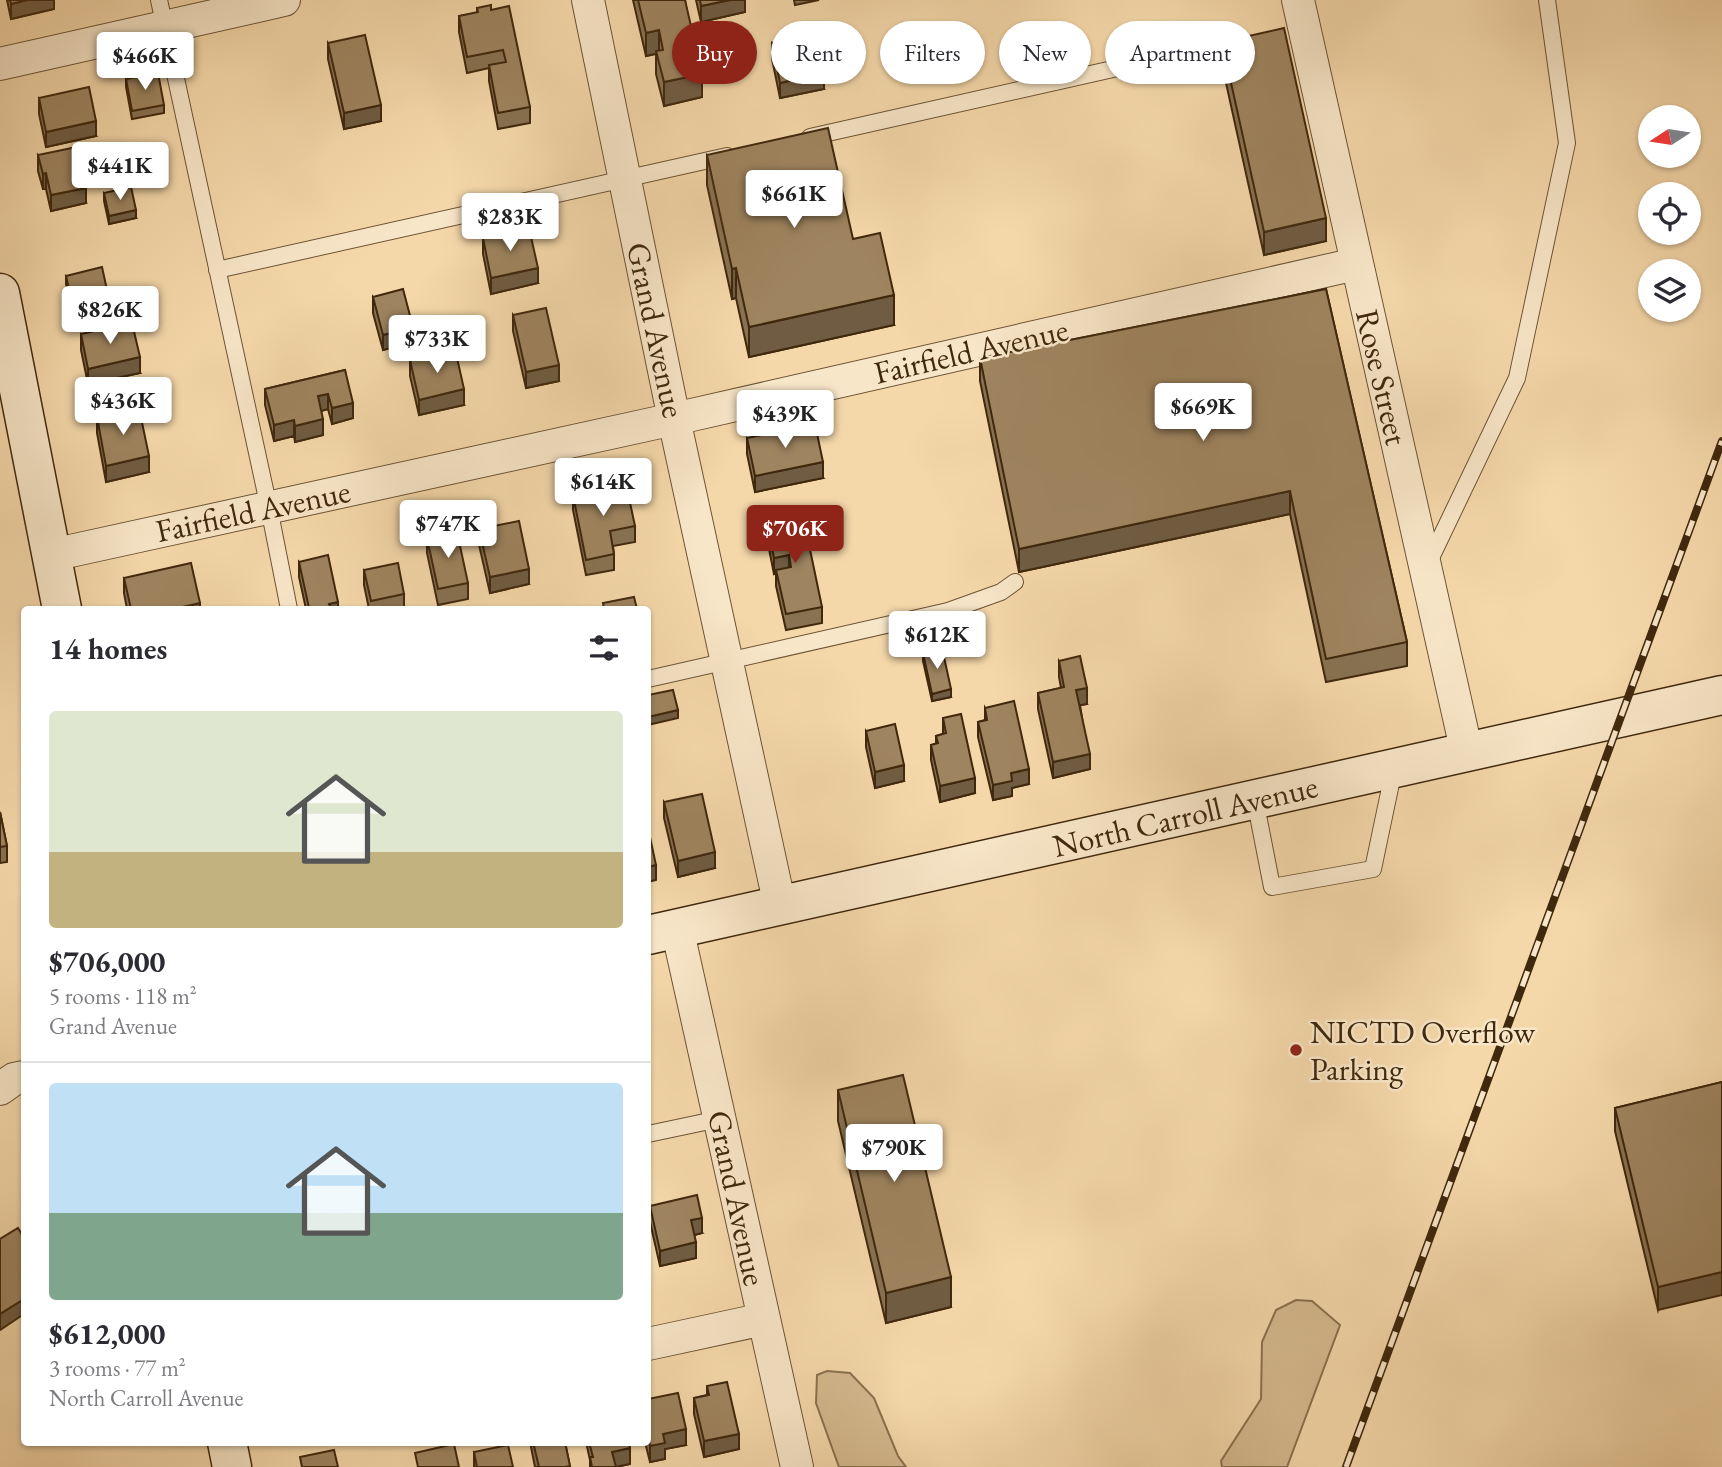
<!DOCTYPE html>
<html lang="en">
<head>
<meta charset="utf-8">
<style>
	:root { --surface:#fff; --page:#f7f7f7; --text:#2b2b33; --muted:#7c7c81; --line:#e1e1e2; --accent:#8f2418 }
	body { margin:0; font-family:"EB Garamond",serif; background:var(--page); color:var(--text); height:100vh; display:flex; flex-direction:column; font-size:26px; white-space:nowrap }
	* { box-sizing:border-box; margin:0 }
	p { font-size:23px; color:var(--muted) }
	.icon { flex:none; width:38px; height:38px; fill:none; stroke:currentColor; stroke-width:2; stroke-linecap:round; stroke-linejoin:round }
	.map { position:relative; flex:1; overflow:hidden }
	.sheet { position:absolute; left:21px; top:606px; width:630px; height:840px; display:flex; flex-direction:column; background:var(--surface); border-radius:7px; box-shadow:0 2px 5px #0004 }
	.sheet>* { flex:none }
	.hud { position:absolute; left:672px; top:21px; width:665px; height:63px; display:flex; gap:14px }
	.needle { width:46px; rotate:258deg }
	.fabs { position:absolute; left:1638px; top:105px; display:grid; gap:14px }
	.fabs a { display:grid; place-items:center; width:63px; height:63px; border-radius:50%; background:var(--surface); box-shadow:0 2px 5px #0004; font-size:35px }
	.price { position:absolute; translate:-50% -60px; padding:0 16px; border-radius:7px; background:#fff; color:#222; font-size:23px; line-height:46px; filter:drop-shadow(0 2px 4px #0008) }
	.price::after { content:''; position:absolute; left:50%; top:42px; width:21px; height:16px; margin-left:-10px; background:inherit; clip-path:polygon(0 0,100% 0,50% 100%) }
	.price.active { background:var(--accent); color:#fff }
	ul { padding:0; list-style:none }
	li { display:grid; align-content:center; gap:14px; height:371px; padding:0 28px }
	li+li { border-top:2px solid var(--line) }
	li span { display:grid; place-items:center; height:217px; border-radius:7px; color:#555 }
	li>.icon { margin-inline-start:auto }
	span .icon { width:126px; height:126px; fill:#fffc; stroke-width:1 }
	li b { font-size:30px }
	h2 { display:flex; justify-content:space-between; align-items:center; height:84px; padding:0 28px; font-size:30px }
	.tag { padding:0 24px; border-radius:32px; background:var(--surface); box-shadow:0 2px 5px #0004; font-size:24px; line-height:63px }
	.tag.active { background:var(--accent); color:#fff }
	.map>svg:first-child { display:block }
	.green { fill:#d6ba8f; stroke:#8b714e; stroke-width:2 }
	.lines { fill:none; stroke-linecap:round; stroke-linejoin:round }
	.lane-casing { stroke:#6d5434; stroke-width:18 }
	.street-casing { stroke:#6d5434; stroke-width:34 }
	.secondary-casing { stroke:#40280d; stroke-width:41 }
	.lane { stroke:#f8e6c8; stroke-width:16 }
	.street { stroke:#f8e6c8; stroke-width:32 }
	.secondary { stroke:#f8e6c8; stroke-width:38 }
	.rail-casing { stroke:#40280d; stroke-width:8 }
	.rail { stroke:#f8e6c8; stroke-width:5; stroke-dasharray:16; stroke-linecap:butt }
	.wall { fill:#887252; stroke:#40280d; stroke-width:2 }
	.shaded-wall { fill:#6f5c42; stroke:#40280d; stroke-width:2 }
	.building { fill:#9e845f; stroke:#40280d; stroke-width:2 }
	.poi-dot { fill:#8f2418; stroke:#f8e6c8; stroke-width:2.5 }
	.labels { text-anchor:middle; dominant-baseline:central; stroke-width:5; stroke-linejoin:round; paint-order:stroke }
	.street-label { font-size:32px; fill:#40280d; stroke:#f8e6c8 }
	.poi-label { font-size:32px; fill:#40280d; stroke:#f8e6c8; text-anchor:start }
</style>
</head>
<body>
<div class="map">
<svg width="1722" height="1467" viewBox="0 0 1722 1467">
	<rect width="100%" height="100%" fill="#f5d8aa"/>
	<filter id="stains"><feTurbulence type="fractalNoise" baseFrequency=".00286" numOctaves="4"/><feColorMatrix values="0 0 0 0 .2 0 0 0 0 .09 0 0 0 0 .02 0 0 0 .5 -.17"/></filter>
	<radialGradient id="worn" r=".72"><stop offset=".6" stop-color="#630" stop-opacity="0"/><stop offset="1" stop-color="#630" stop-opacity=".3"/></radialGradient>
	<!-- green -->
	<path class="green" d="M1296 1300 1312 1301 1340 1325 1287 1467H1222L1221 1461 1261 1399 1262 1342 1276 1310Z
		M827 1371 850 1373 874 1398 898 1456 906 1467H839L816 1403 817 1375Z"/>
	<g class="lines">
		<defs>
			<path id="lane" d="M159 0 269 508 289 609
				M810 137 1242 40
				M217 270 727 156
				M1428 564 1517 378 1567 143 1547 0
				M648 679 948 611 1001 592 1015 582
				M1255 800 1272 887 1373 869 1394 769
				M648 1134 719 1119"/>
			<path id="street" d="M588 0 674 419 780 906
				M1298 0 1467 753
				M0 64 284 0
				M52 555 674 419 1356 264
				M677 928 797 1467
				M0 1089 14 1079 24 1077
				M648 1344 764 1319"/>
			<path id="secondary" d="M0 293 62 609
				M648 935 1722 695
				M227 1442 232 1467"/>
		</defs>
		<!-- lane casing -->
		<use href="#lane" class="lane-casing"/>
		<!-- street casing -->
		<use href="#street" class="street-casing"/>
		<!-- secondary casing -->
		<use href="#secondary" class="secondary-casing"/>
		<!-- lane -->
		<use href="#lane" class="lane"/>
		<!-- street -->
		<use href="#street" class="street"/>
		<!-- secondary -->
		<use href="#secondary" class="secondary"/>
		<defs>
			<path id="rail" d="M1346 1467 1722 441"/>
		</defs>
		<!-- rail casing -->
		<use href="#rail" class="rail-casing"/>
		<!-- rail -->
		<use href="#rail" class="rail"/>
	</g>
	<!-- wall -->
	<path class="wall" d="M7 0H54V9L11 19Z
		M633 0H685L702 97 664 106 656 74V54L646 56Z
		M696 0H745V12L701 22Z
		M794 0H819L795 5Z
		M477 8 491 10 530 107V123L498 129 489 81V68L467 73 459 32V16L477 13Z
		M1222 42 1326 241 1264 255 1222 65Z
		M328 43 381 121 344 129 328 59Z
		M772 43 824 89 780 98 772 59Z
		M126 79 164 105V113L132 119 126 87Z
		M39 98 96 136 46 147 39 114Z
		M38 155 86 203 51 211 46 189H43L38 171Z
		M707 155 894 325 749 357 736 298 732 299 707 185Z
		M104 193 136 218 109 224 104 201Z
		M483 238 538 283 491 294 483 254Z
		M66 276 107 298 71 306 66 284Z
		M1326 289 1407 642V666L1326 682 1290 514 1019 572 980 381V358Z
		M373 297 413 342 383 350 373 313Z
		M513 315 559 381 526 388 513 331Z
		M81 334 140 373 88 384 81 350Z
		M410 360 464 405 419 415 410 376Z
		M345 370 353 418 332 424 328 409 321 411 323 435 295 442 294 436 274 441 265 405V389Z
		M97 417 149 472 106 482 97 433Z
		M747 438 823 478 755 492 747 454Z
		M573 495 635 526V542L613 546 614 554V570L586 575 573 510Z
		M767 524 822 607V623L786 630 776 586V573L774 574 767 539Z
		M479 529 529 584 490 593 479 545Z
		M427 538 468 583V599L438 605 427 553Z
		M299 562 338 609H306L299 577Z
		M364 570 404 594V609H369L364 585Z
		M124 578 200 609H127L124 593Z
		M923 653 951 697 932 701 923 661Z
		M1059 661 1087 704 1080 705 1090 769 1053 778 1038 709V693L1061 688 1059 677Z
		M985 708 1029 784 1012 788V796L993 800 978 737V722L985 720Z
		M943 718 975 793 940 802 931 760V745L936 744V736L943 734Z
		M866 731 904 781 875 788 866 747Z
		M664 802 715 868 678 877 664 818Z
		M0 812 7 846V862L0 863Z
		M1722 1082 1658 1310 1615 1131V1108Z
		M838 1090 951 1307 886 1323 838 1121Z
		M650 1206 702 1233 694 1235 696 1258 660 1266 650 1222Z
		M707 1386 739 1449 704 1457 694 1414V1398L707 1395Z
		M648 1399 686 1445 665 1449V1459L650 1462 645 1442H648Z
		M530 1442H565L570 1467H535Z
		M586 1442H629L630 1464 616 1467H590V1460Z
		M474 1452 513 1467H474Z"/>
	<!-- shaded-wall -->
	<path class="shaded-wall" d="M27 0H54V9L11 19V4Z
		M730 0H745V12L701 22V6Z
		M659 30V53L646 56V33Z
		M824 73V89L780 98V83Z
		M702 74V97L664 106V82Z
		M381 105V121L344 129V113Z
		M96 121V136L46 147V132Z
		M46 173V189H43V174Z
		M86 188V203L51 211V195Z
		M136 210V218L109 224V216Z
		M1326 218V241L1264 255V232Z
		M538 268V283L491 294V278Z
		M736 268V298L732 299V269Z
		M107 290V298L71 306V298Z
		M894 295V325L749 357V327Z
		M413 327V342L383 350V335Z
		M140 357V373L88 384V369Z
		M559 365V381L526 388V372Z
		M464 389V405L419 415V400Z
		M328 394V409L318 412V396Z
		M353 403V418L332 424V408Z
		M323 419V435L295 442V426Z
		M294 420V436L274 441V425Z
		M149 456V472L106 482V466Z
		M823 462V478L755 492V476Z
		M1290 491V514L1019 572V549Z
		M789 555V570H776V573L774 574V558Z
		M529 569V584L490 593V577Z
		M338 602V609H329V604Z
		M200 603V609H174Z
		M1087 688V704L1076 706V690Z
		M951 689V697L932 701V694Z
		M678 710V718L648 725V717Z
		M1090 754V769L1053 778V762Z
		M904 765V781L875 788V772Z
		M1029 769V784L1012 788V796L993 800V785L1011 773Z
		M975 778V793L940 802V786Z
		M715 852V868L678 877V861Z
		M656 865V880L648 882V867Z
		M702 1218V1233L691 1236V1220Z
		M696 1242V1258L660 1266V1251Z
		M1722 1272V1295L1658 1310V1287Z
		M951 1277V1307L886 1323V1293Z
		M24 1299V1314L0 1330V1314Z
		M686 1429V1445L665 1449V1459L650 1462V1446L663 1434Z
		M739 1434V1449L704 1457V1441Z
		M630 1448V1464L615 1467 612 1452Z"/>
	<!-- building -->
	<path class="building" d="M10 0H27L11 4Z
		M638 0H685L702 74 664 82 656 51 663 50 659 30 646 33Z
		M700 0H730L701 6Z
		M491 5V10L509 6 530 107 498 113 489 65 506 62 503 50 467 57 459 16 478 12 477 8Z
		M1284 28 1326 218 1264 232 1222 42Z
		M816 34 824 73 780 83 772 43Z
		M365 35 381 105 344 113 328 43Z
		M158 73 164 105 132 111 126 79Z
		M89 87 96 121 46 132 39 98Z
		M828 128 853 239 880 233 894 295 749 327 736 268 732 269 707 155Z
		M77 147 86 188 51 195 46 173 43 174 38 155Z
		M131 187 136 210 109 216 104 193Z
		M529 228 538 268 491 278 483 238Z
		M102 267 107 290 71 298 66 276Z
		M403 289 413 327 383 335 373 297Z
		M1326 289 1407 642 1326 659 1290 491 1019 549 980 358Z
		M546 308 559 365 526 372 513 315Z
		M132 323 140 357 88 369 81 334Z
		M455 349 464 389 419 400 410 360Z
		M345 370 353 403 332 408 328 394 318 396 323 419 295 426 294 420 274 425 265 389Z
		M139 408 149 456 106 466 97 417Z
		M815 424 823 462 755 476 747 438Z
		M626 484 635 526 610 531 614 554 586 560 573 495Z
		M803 516 822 607 786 614 776 570 791 567 789 555 774 558 767 524Z
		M519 521 529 569 490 577 479 529Z
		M457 532 468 583 438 589 427 538Z
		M328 555 338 602 329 604 331 609H313V607L309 608 299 562Z
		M191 563 200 603 174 609H131L124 578Z
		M398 563 404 594 371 601 364 570Z
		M634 597 637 609H604L603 603Z
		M942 648 951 689 932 694 923 653Z
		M1080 656 1087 688 1076 690 1090 754 1053 762 1038 693 1064 687 1059 661Z
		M673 690 678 710 648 717V695Z
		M1014 701 1029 769 1011 773 1012 781 993 785 978 722 987 720 985 708Z
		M961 714 975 778 940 786 931 745 938 743 936 736 946 733 943 718Z
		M895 724 904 765 875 772 866 731Z
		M702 794 715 852 678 861 664 802Z
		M0 812 7 846 0 847Z
		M648 828 656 865 648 867Z
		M903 1075 951 1277 886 1293 838 1090Z
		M1722 1082V1272L1658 1287 1615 1108Z
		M697 1195 702 1218 691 1220 696 1242 660 1251 650 1206Z
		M18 1228 24 1238V1281L23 1282 24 1284V1299L0 1314V1239Z
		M727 1382 739 1434 704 1441 694 1398 709 1395 707 1386Z
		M678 1393 686 1429 663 1434 665 1443 650 1446 648 1436V1399Z
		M533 1442H565L570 1466 565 1467H539Z
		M589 1442H629L630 1448 612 1452 616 1467H592L590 1457H593Z
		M454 1444 459 1467H418L415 1453Z
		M508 1445 513 1467H477L474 1452Z
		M334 1450 338 1467H302L300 1457Z"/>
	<!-- markers -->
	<circle class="poi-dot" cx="1296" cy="1050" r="7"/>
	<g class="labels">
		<!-- street labels -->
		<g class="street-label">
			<text transform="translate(656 330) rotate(78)">Grand Avenue</text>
			<text transform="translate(971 351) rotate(-13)">Fairfield Avenue</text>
			<text transform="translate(1382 377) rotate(77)">Rose Street</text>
			<text transform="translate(253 511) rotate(-12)">Fairfield Avenue</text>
			<text transform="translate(1185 816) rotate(-13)">North Carroll Avenue</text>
			<text transform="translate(737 1198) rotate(78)">Grand Avenue</text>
		</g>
		<!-- poi labels -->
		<g class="poi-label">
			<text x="1310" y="1032">NICTD Overflow<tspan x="1310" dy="37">Parking</tspan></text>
		</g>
	</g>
	<rect width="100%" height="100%" filter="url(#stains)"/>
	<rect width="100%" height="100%" fill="url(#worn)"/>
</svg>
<div class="fabs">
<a><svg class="needle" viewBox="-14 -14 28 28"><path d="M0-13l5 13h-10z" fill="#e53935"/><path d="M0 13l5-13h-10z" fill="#7c7c81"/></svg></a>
<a><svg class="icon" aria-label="locate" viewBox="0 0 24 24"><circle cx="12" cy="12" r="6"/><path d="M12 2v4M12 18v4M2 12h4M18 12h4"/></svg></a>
<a><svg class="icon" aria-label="layers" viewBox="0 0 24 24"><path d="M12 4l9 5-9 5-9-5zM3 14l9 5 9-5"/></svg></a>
</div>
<b class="price" style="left:145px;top:92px">$466K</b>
<b class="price" style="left:120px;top:202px">$441K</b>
<b class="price" style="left:794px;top:230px">$661K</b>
<b class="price" style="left:510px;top:253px">$283K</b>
<b class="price" style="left:110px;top:346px">$826K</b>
<b class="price" style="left:437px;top:375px">$733K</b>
<b class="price" style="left:123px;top:437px">$436K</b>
<b class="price" style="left:1203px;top:443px">$669K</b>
<b class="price" style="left:785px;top:450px">$439K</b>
<b class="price" style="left:603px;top:518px">$614K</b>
<b class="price" style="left:448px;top:560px">$747K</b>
<b class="price active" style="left:795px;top:565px">$706K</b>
<b class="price" style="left:937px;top:671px">$612K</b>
<b class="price" style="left:894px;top:1184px">$790K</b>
<div class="hud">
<a class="tag active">Buy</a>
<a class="tag">Rent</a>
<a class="tag">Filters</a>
<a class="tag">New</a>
<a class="tag">Apartment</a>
</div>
<section class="sheet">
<h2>14 homes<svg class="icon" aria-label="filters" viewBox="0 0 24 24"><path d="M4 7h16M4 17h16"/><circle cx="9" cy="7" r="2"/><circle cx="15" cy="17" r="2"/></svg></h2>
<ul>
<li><span style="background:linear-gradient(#dfe7d0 65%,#c2b280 0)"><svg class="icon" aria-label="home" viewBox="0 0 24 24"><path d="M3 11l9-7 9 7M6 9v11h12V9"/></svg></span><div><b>$706,000</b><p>5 rooms · 118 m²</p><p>Grand Avenue</p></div></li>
<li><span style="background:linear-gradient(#bfe0f5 60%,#7fa58c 0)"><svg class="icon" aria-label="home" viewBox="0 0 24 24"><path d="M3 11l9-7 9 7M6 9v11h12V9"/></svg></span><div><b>$612,000</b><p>3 rooms · 77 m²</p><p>North Carroll Avenue</p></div></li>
</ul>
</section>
</div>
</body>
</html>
